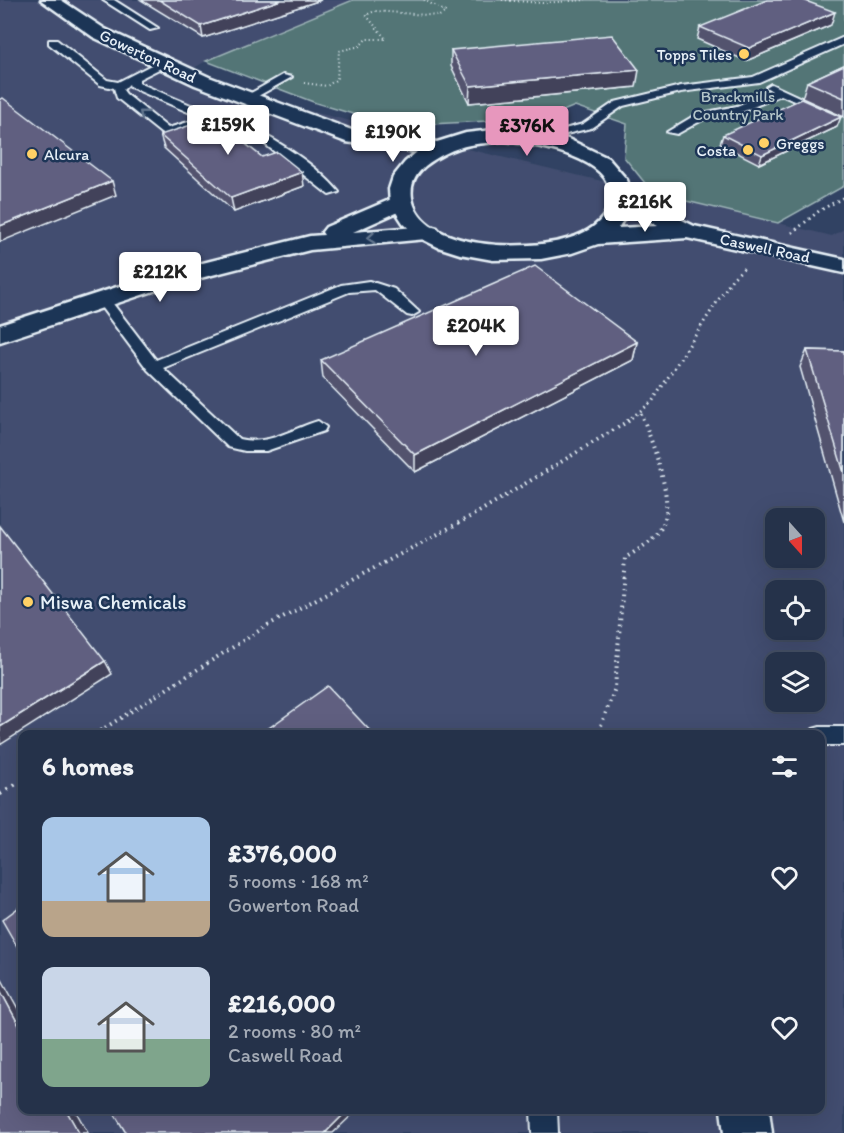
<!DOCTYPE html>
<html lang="en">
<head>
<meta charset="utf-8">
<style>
	:root { --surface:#25324a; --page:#313e54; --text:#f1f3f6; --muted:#a3aab5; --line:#424d62; --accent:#e797bd }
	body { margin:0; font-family:Itim,sans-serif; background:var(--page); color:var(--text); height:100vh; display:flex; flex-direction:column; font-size:22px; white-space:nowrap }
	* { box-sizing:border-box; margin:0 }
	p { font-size:20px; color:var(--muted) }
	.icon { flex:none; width:33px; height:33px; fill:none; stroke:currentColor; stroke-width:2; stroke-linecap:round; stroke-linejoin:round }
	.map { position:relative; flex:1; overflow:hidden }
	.panel { position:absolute; left:18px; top:730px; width:807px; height:384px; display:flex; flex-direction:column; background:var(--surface); border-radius:12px; box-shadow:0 6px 24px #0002,0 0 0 2px var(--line) }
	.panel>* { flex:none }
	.needle { width:39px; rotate:159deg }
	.controls { position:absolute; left:765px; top:508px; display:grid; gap:12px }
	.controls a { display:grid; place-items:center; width:60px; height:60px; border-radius:12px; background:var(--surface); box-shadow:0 6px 24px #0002,0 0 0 2px var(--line); font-size:30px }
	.price { position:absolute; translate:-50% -51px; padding:0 14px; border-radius:6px; background:#fff; color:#222; font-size:20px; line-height:39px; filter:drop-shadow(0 2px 3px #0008) }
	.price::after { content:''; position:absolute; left:50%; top:36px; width:18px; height:14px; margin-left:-9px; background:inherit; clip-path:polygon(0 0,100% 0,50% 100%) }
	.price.active { background:var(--accent); color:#111 }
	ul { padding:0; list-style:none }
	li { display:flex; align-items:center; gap:18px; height:150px; padding:0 24px }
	li span { display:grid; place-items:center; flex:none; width:168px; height:120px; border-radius:12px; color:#555 }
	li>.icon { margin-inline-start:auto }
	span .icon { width:72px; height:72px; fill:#fffc; stroke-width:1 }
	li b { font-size:26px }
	h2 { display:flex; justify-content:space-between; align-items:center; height:72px; padding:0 24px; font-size:26px }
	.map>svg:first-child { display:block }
	.built { fill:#424e6f; fill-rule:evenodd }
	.green { fill:#527576; stroke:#9db3b7; stroke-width:1.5 }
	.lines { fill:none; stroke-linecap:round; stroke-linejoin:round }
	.lane-casing { stroke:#e8f1f8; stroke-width:4 }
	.street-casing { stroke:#e8f1f8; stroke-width:5 }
	.secondary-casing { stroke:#e8f1f8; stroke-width:5 }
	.path-far3 { stroke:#e8f1f8; stroke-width:2; stroke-dasharray:1 3; stroke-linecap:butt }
	.path-far2 { stroke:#e8f1f8; stroke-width:3; stroke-dasharray:1.5 4; stroke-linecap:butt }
	.path-far1 { stroke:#e8f1f8; stroke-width:4; stroke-dasharray:1.5 4.5; stroke-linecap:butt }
	.path { stroke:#e8f1f8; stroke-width:4.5; stroke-dasharray:2 6; stroke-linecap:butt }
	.lane { fill:#1d3557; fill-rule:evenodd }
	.street { fill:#1d3557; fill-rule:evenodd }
	.secondary { fill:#1d3557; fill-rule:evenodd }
	.wall { fill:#53526e; stroke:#e8f1f8; stroke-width:1.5 }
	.shaded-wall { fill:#43425a; stroke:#e8f1f8; stroke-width:1.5 }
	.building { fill:#605f80; stroke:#e8f1f8; stroke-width:1.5 }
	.oneway { stroke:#64778f }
	.poi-dot { fill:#ffd166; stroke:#1d3557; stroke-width:2 }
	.labels { text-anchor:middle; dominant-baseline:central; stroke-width:5; stroke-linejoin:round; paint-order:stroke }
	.far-poi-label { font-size:16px; fill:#e8f1f8; stroke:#1d3557; text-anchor:end }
	.far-street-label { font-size:16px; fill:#e8f1f8; stroke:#1d3557 }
	.far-park-label { font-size:16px; fill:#b4c6ca; stroke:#1d3557 }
	.poi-label { font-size:20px; fill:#e8f1f8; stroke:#1d3557; text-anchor:start }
</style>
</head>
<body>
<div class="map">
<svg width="844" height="1133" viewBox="0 0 844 1133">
	<rect width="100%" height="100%" fill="#314263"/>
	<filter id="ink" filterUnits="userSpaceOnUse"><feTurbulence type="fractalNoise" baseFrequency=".0167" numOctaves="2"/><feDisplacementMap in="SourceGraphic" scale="12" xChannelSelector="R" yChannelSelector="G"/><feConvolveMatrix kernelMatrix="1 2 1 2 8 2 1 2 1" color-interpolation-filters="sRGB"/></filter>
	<g filter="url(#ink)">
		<!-- built -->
		<path class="built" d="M0 0H353L206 61 175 79 832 236 844 229V1133H0ZM776 519H814V558H776ZM776 591H814V630H776ZM776 663H814V702H776ZM22 735H820V1110H22Z"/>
		<!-- green -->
		<path class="green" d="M353 0H844V186L778 223 653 193 624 157 627 124 575 106 546 118 393 126 316 103 206 61Z"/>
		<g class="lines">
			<defs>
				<path id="lane" d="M103 0H114L158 28 150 30Z
					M844 37V44L759 82 681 92 623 106 591 128 537 141 531 138 583 124 615 102 681 86 753 77Z
					M49 40H57L107 80 118 82 159 61H167V65L139 79V83L212 114 214 120 219 117C258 126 313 161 339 192L329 195 261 141 213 120 190 131 162 134 117 98 114 88 100 85 49 44ZM129 84 130 87 202 118 168 128 126 94 123 90Z
					M283 75 292 77 251 100 242 98Z
					M771 84 827 110 818 112 781 95 744 111 704 119 677 134 667 132 697 114 737 106 772 91 766 87Z
					M369 281 394 289 419 312 412 316 407 315 375 290 349 292 163 368 239 439C269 446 291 429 318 421L326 427 324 431 266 451H245L228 447 148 370 95 299 97 296H107L156 360 341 285Z
					M820 727H844V745H820V735H810L813 729Z
					M531 1110H557L558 1133H532Z"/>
				<path id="street" d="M401 195 409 197 412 202 409 207 353 232 429 226 437 228 441 233 437 238 310 250 169 286 0 342V325L151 276 310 236 324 235 322 232 326 227Z
					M721 1110H769L772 1133H724Z"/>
				<path id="secondary" d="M41 0H61L105 29 209 77 357 132 437 142 466 133 502 129 568 139 608 158 627 180 632 195 694 226 844 259V273L687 238 598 244 572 253 541 259 493 260 460 254 438 247 418 237 403 223 390 203 389 189 393 177 405 162 417 152 346 142 195 85 93 37ZM502 141C532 144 626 157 608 207 602 225 584 234 567 239 529 251 421 251 412 198 410 184 415 175 425 166 438 156 454 148 470 145 481 143 491 143 502 141ZM629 211 658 226 618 228Z"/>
			</defs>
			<!-- lane casing -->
			<use href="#lane" class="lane-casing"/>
			<!-- street casing -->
			<use href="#street" class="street-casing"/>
			<!-- secondary casing -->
			<use href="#secondary" class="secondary-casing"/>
			<!-- path-far3 -->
			<path class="path-far3" d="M502 0 542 3 586 0
				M304 83 327 86 337 79 339 51 360 46 366 39H386L366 15 375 11 439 16 446 12 424 0"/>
			<!-- path-far2 -->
			<path class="path-far2" d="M792 233 819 211 844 197
				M641 413 644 421
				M627 421 652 402 732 279 745 267"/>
			<!-- path-far1 -->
			<path class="path-far1" d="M100 731 268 625 477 513 630 420
				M599 731 615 688 625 558C639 549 656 540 663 524 675 500 652 444 644 420"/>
			<!-- path -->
			<path class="path" d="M94 735 103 730
				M597 735 599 730
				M0 794 22 780"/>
			<!-- lane -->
			<use href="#lane" class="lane"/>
			<!-- street -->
			<use href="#street" class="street"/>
			<!-- secondary -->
			<use href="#secondary" class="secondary"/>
		</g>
		<!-- wall -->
		<path class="wall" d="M141 0H321L203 38Z
			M831 25 746 61 697 39 700 27Z
			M451 50 636 87 469 103 451 66Z
			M844 65V117L802 98 807 82Z
			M837 127 759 164 720 144 723 135Z
			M246 131 248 144 247 145 262 157 304 186 234 212 164 148 160 135Z
			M637 342 633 360 415 472 323 378 321 360Z
			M807 350 844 351V522L800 367Z"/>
		<!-- shaded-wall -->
		<path class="shaded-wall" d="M281 0H321L203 38 201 26Z
			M835 12 831 25 746 61 749 48Z
			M639 70 636 87 469 103 470 86Z
			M841 117 837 127 759 164 762 155Z
			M246 131 248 144 236 148 234 135Z
			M302 172 304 186 234 212 231 198Z
			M112 181 116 195 0 242V226Z
			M637 342 633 360 415 472V455Z
			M105 661 112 674 0 745V727Z
			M0 976 22 1016V1031L0 990Z
			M66 1110H75L88 1133H79Z
			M348 1110H357L333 1133H325Z"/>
		<!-- building -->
		<path class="building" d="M159 0H281L201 26Z
			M767 0H803L835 12 749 48 700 27Z
			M612 35 639 70 470 86 451 50Z
			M844 65V98L807 82Z
			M3 98 112 181 0 226V99Z
			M801 99 841 117 762 155 723 135Z
			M225 114 246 131 234 135 262 157 277 152 302 172 231 198 160 135Z
			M535 266 637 342 415 455 321 360Z
			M807 350 844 351V473Z
			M0 526 105 661 0 727Z
			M328 686 374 735H259Z
			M22 905V955L2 920Z
			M0 990 22 1031V1110H66L79 1133H0Z
			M112 1110H348L325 1133H126Z"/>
		<!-- one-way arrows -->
		<defs><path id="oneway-chevron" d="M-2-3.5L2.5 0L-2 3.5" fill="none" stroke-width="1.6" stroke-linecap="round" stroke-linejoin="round" transform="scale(1.5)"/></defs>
		<g class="oneway">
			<use href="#oneway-chevron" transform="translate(143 114) rotate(-141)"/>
			<use href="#oneway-chevron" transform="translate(371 238) rotate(175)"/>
		</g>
	</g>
	<!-- markers -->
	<g class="poi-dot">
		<circle cx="744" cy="54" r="6"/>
		<circle cx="764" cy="143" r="6"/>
		<circle cx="748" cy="150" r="6"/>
		<circle cx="32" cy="154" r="6"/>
		<circle cx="28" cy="602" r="6"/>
	</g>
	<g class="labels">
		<!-- far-poi labels -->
		<g class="far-poi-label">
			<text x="732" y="54">Topps Tiles</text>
			<text x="776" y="143" text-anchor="start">Greggs</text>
			<text x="736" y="150">Costa</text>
			<text x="44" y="154" text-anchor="start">Alcura</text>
		</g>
		<!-- far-street labels -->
		<g class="far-street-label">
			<text transform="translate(148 56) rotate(25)">Gowerton Road</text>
			<text transform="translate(765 248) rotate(12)">Caswell Road</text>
		</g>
		<!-- far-park labels -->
		<g class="far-park-label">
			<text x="738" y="96">Brackmills<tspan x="738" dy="18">Country Park</tspan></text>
		</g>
		<!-- poi labels -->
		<g class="poi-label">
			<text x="40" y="602">Miswa Chemicals</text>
		</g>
	</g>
</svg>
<div class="controls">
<a><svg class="needle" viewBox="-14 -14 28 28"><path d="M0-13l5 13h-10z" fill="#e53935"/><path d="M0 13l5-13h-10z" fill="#a3aab5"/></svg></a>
<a><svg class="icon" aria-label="locate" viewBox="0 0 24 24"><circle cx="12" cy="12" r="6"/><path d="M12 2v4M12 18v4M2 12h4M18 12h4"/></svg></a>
<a><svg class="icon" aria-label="layers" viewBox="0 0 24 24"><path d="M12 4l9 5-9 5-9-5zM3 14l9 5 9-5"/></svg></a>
</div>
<b class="price" style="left:228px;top:156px">£159K</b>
<b class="price active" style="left:527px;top:157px">£376K</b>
<b class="price" style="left:393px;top:163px">£190K</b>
<b class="price" style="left:645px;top:233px">£216K</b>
<b class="price" style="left:160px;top:303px">£212K</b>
<b class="price" style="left:476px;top:357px">£204K</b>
<section class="panel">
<h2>6 homes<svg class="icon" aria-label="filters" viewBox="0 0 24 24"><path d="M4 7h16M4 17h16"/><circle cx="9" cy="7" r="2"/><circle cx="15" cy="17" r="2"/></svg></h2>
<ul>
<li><span style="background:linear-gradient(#a9c7e8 70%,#b9a48a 0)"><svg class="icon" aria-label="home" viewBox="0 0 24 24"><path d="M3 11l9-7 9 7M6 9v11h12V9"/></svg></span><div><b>£376,000</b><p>5 rooms · 168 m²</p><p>Gowerton Road</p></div><svg class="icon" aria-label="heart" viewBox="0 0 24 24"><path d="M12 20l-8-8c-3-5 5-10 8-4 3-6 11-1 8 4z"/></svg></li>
<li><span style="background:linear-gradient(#c9d6e8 60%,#7fa58c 0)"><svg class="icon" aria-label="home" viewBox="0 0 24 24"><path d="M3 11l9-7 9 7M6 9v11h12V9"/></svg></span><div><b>£216,000</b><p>2 rooms · 80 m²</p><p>Caswell Road</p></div><svg class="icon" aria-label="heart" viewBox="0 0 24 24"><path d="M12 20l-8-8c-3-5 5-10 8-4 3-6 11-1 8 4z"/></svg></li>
</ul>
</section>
</div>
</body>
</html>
